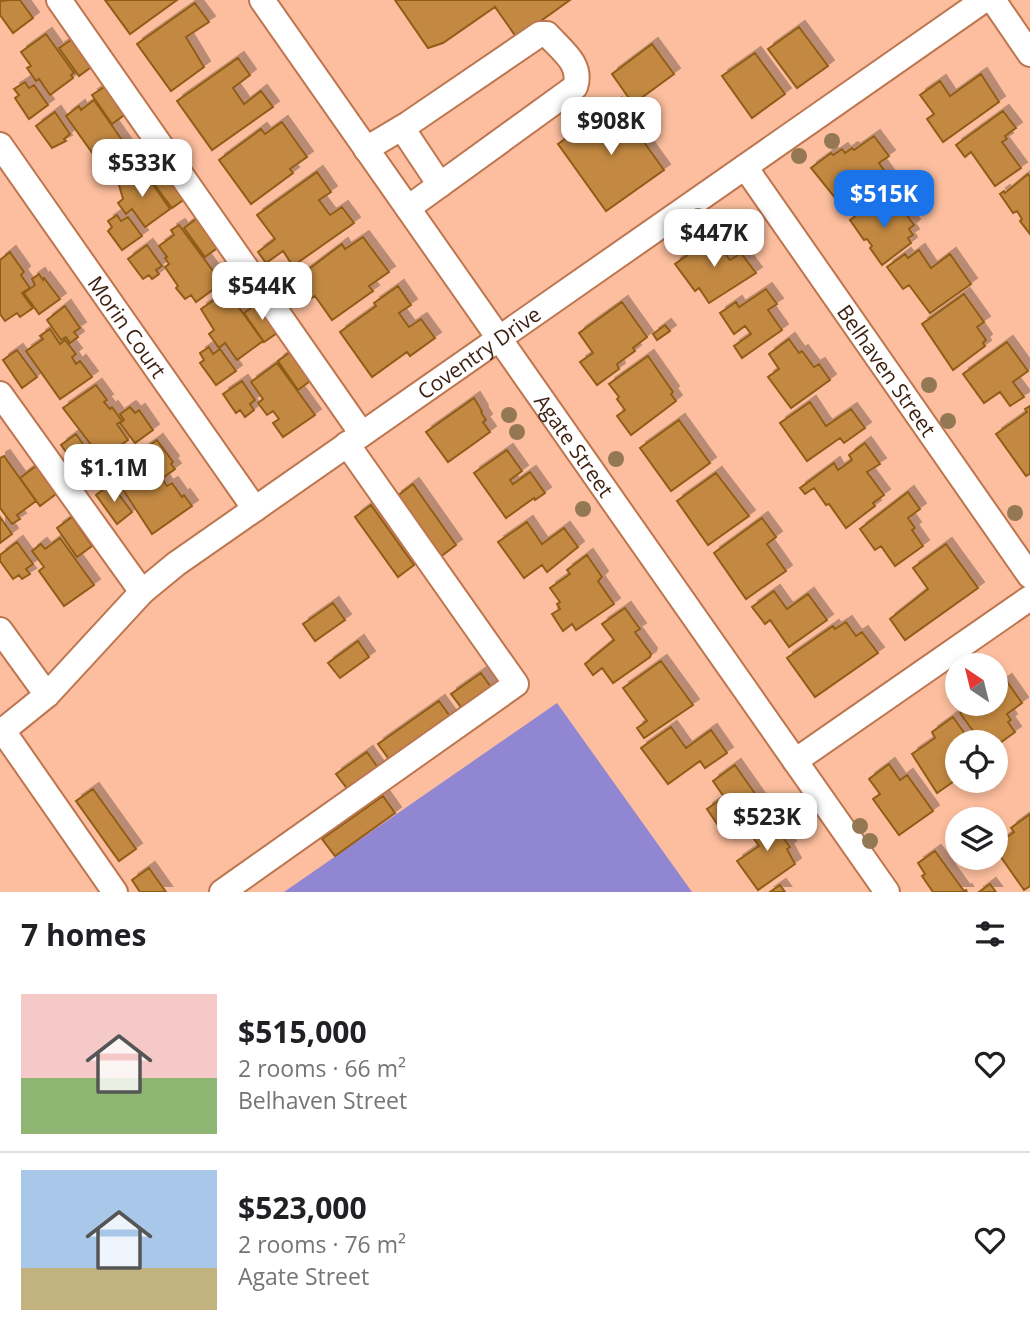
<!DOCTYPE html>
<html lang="en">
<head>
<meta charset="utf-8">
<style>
	:root { --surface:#fff; --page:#f2f2f2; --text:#202124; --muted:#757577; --line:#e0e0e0; --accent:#1a73e8 }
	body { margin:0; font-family:"Open Sans",sans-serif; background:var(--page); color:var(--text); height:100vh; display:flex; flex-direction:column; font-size:26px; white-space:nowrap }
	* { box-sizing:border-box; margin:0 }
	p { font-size:23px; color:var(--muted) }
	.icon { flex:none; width:38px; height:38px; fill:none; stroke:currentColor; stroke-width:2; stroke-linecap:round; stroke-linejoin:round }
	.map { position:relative; height:892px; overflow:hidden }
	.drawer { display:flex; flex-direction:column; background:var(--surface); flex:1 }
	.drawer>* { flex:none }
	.needle { width:46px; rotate:325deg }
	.controls { position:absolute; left:945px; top:653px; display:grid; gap:14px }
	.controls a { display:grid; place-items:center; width:63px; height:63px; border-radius:50%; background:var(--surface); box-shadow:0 4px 10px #0003; font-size:35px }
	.price { position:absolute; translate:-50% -60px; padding:0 16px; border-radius:14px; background:#fff; color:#222; font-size:23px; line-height:46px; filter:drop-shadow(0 2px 4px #0008) }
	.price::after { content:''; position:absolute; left:50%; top:42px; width:21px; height:16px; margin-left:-10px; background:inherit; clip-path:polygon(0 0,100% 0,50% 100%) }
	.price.current { background:var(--accent); color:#fff }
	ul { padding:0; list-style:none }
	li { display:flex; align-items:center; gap:21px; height:175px; padding:0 21px }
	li+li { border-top:2px solid var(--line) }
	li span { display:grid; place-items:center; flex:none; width:196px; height:140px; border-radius:0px; color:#555 }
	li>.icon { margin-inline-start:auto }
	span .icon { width:84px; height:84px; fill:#fffc; stroke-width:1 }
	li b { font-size:30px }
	h2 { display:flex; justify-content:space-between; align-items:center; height:84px; padding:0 21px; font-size:30px }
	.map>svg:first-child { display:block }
	.water { fill:#9086d2 }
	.building { fill:#c38943; stroke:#905d17; stroke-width:2; filter:url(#shadow) }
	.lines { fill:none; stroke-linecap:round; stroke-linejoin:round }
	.minor-casing { stroke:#bd764f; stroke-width:28 }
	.minor { stroke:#fff; stroke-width:24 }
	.tree { fill:#947854 }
	.labels { text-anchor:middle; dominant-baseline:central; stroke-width:5; stroke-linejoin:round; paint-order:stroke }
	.street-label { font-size:21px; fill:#3c1f0f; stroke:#fcbe9e }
</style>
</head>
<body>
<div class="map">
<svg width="1030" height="892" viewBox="0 0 1030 892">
	<defs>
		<filter id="shadow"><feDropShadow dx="6" dy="-6" stdDeviation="0" flood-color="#0004"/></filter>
	</defs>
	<rect width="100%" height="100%" fill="#fcbe9e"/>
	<!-- water -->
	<path class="water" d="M557 703 692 892H284Z"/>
	<!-- building -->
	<path class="building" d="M10 0H20L33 18 13 33 0 15V1Z
		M105 0H177L130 34Z
		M395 0H570L517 38 495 7 443 43 428 48Z
		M195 3 209 22 186 37 204 67 171 91 137 44Z
		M799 27 828 66 797 88 768 49Z
		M46 34 74 73 71 75 73 78 50 95 39 79 36 81 27 68 31 66 21 52Z
		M74 38 94 65 79 76 59 48Z
		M652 44 674 74 633 104 612 74Z
		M755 53 785 94 752 118 722 76Z
		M238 58 250 75 233 88 244 104 261 91 273 107 212 150 177 101Z
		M981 74 999 102 943 142 927 119 934 114 920 95 940 81 950 96Z
		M25 82 29 88 34 85 48 105 29 119 15 98 19 95 14 89Z
		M107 85 127 113 112 124 92 95Z
		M94 100 129 150 103 168 66 116 79 106 81 110Z
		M616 103 664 170 606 211 558 144Z
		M1003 111 1016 128 1005 136 1007 139 1002 142 1021 168 995 186 971 152 965 157 956 145Z
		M55 112 70 134 64 139 66 141 52 148 36 126Z
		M282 122 307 157 290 169 293 173 251 204 219 160 261 129 265 134Z
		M874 136 889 156 879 163 889 177 844 209 811 168 831 153 833 155 842 149 845 153 852 148 854 150Z
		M142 169 170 209 145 227 132 209 126 214 118 203 123 199 119 185Z
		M166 170 186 198 172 208 151 180Z
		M317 172 331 192 319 200 330 215 342 207 354 223 293 266 283 251 266 263 258 252 275 239 257 215Z
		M1028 174 1030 177V234L1020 221 1022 219 1017 211 1013 213 1000 194 1004 191 1005 193Z
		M880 198 891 213 900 206 914 225 909 229 913 235 908 238 911 243 882 265 870 248 872 246 867 239 864 240 850 220Z
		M117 215 121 221 128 217 142 236 122 250 108 231 112 227 108 221Z
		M199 217 220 246 205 257 184 228Z
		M179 225 222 283 196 302 191 295 185 299 176 288 178 286 165 267 169 264 165 258 167 257 159 246 174 235 171 230Z
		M718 233 729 248 724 252 730 260 741 253 756 273 709 303 699 288 695 291 675 264Z
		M363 237 389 272 369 286 373 291 332 320 315 296 307 301 293 281 342 244 345 249Z
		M147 245 162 266 156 270 159 274 152 279 149 275 143 279 128 259Z
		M919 250 931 268 950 254 971 284 930 313 909 285 903 289 887 267 905 254 908 258Z
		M10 252 24 272 21 275 30 288 22 293 33 308 20 317 17 313 5 321 0 314V260Z
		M39 274 43 280 44 278 60 299 39 314 24 293 35 285 32 279Z
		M398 286 411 305 399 313 409 327 421 319 435 338 410 356 407 352 372 377 340 332 376 306 374 303Z
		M766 289 777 304 768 310 782 330 742 358 734 346 751 334 745 326 734 334 720 313 736 302 739 307Z
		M227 291 263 341 237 360 225 343 219 348 209 334 214 330 201 309Z
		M964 294 984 322 977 327 986 340 983 343 985 346 953 370 922 324Z
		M259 302 280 331 264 342 244 313Z
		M622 302 647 337 633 348 635 351 617 364 619 369 597 385 580 362 593 353 579 333Z
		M65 306 80 328 74 332 78 337 70 343 66 337 61 340 47 320Z
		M665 325 670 331 657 340 653 334Z
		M50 329 60 344 65 340 76 354 72 357 76 364 80 361 92 377 60 399 26 351 43 339 40 336Z
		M789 339 799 353 802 351 814 367 819 364 830 380 791 408 768 377 779 369 769 354Z
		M1007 342 1028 371 1013 382 1024 397 1010 406 1000 392 984 403 963 374Z
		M209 347 213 354 220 349 236 371 216 385 200 363 204 360 200 353Z
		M17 350 37 377 22 388 3 360Z
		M293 350 314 378 298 390 278 361Z
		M648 356 673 392 671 394 676 401 631 435 617 416 625 410 617 399 619 397 609 384Z
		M277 363 315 415 283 437 273 423 279 419 273 411 267 415 258 403 263 399 251 382Z
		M242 381 255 400 250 404 254 410 245 417 240 410 236 413 223 394Z
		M96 385 107 400 104 402 110 409 112 407 122 421 117 424 128 440 102 459 63 408Z
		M474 398 482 411 481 412 486 420 483 422 490 432 448 462 426 432Z
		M810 402 826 426 851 409 865 428 844 443 840 438 807 461 780 423Z
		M1030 406V474L1026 476 996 434 1027 412 1025 409Z
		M130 407 135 413 139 410 153 430 135 443 120 423 124 420 120 414Z
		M679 420 710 463 671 491 640 448Z
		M76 434 96 462 81 473 61 445Z
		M157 440 173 462 171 464 175 469 164 477 160 471 154 475 139 453Z
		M865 443 880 464 867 472 884 495 873 503 875 506 846 528 829 504 826 505 814 488 805 494 800 488 834 463 838 470 852 460 849 455Z
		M507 450 522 471 510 480 513 484 530 472 545 493 535 500 534 498 506 518 474 473Z
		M4 456 36 501 17 515 20 519 12 524 0 508V458Z
		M142 461 156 481 161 477 167 486 172 483 182 497 184 495 192 506 152 534 116 479Z
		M36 466 56 494 40 506 20 478Z
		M716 473 749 516 708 545 677 501Z
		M111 484 132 512 117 524 96 495Z
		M413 484 456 545 440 557 396 497Z
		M908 492 920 509 908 518 915 528 912 530 923 546 895 566 881 546 875 550 860 529Z
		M371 505 414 565 398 577 355 517Z
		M0 517 12 534 0 543Z
		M72 517 92 546 77 557 57 528Z
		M762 518 776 537 767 544 786 571 746 599 714 553Z
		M527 522 542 544 564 528 578 547 547 572 542 565 524 578 498 542Z
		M60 538 94 585 64 606 39 571 44 567 32 551 41 544 45 549Z
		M17 542 33 564 26 569 30 574 22 579 19 575 13 579 0 561V555Z
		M946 544 978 588 905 640 890 619 928 589 913 568Z
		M587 555 602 577 598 581 614 604 576 630 572 624 563 631 552 614 560 609 557 604 560 602 550 588 570 574 567 570Z
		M774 591 787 609 808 594 827 620 789 647 770 620 765 624 752 607Z
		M333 603 345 620 315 641 303 624Z
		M625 608 640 629 635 632 651 654 650 657 613 683 602 668 593 675 585 664 614 640 602 624Z
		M846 622 856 636 862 632 878 653 815 697 787 658 833 626 835 629Z
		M358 641 369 657 340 678 328 663Z
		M661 661 693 705 644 738 637 728 647 721 623 688Z
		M481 673 493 690 464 711 451 694Z
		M1006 680 1022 703 1007 714 1011 720 1008 722 1015 732 996 746V742H981L960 713 973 704H996V687Z
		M439 701 452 719 391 762 378 744Z
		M953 717 968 738 963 742H957V746L951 751 957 760 954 764 957 768V779L937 793 912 754 935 738 932 732Z
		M671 727 686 748 711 730 727 753 705 768 700 761 668 784 641 748Z
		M367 752 379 769 349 791 336 774Z
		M889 764 900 780 907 775 933 811 899 835 873 799 880 794 869 779Z
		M735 765 766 809 726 837 707 809 724 797 713 781Z
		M93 789 136 849 119 861 76 801Z
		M383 796 395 813 335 856 322 839Z
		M769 813 784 834 781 835 790 847 787 849 795 864 758 890 737 861 759 846 747 829Z
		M1030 814V886L1024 890 996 850V845L1014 832 1011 828Z
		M935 851 964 891 966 890 967 892H933L922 876 925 874 918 863Z
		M149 868 166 892H140L132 880Z
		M990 884 996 892H979Z
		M780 885 785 892H770Z"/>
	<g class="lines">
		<defs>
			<g id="minor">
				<path d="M59 0 362 434"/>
				<path id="s1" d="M262 0 887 892"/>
				<path d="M993 0 1030 54"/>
				<path d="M402 128 440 185"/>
				<path id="s2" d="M0 145 255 509"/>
				<path d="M366 149 408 124 540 34H547C561 50 583 64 575 87L408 208"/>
				<path id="s3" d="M745 167 1030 576"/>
				<path d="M0 394 142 592"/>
				<path d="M0 630 47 695"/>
				<path d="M3 731 115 892"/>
				<path id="s4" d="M0 733 47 695 142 592 176 564 984 0"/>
				<path d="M795 761 1030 598"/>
				<path d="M222 892 516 684 347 444"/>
			</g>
		</defs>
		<!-- minor casing -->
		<use href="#minor" class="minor-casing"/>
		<!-- minor -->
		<use href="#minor" class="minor"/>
	</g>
	<!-- trees -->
	<g class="tree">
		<circle cx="832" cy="141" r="8"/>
		<circle cx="799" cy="156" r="8"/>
		<circle cx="698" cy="216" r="8"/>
		<circle cx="929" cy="385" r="8"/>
		<circle cx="509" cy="415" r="8"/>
		<circle cx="948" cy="421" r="8"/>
		<circle cx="517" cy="432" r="8"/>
		<circle cx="616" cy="459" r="8"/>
		<circle cx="583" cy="509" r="8"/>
		<circle cx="1015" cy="513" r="8"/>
		<circle cx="860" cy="826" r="8"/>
		<circle cx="870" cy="841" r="8"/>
	</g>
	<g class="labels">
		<!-- street labels -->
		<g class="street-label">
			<text stroke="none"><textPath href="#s2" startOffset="222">Morin Court</textPath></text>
			<text stroke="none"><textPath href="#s4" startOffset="614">Coventry Drive</textPath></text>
			<text stroke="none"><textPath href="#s3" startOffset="248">Belhaven Street</textPath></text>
			<text stroke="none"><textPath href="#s1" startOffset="544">Agate Street</textPath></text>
		</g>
	</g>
</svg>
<div class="controls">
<a><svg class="needle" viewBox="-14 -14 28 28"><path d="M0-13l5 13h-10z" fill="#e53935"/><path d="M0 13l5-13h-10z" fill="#757577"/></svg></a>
<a><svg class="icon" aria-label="locate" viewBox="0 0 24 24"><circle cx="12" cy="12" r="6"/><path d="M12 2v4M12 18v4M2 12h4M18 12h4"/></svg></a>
<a><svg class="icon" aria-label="layers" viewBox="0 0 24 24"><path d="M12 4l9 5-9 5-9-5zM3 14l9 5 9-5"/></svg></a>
</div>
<b class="price" style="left:611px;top:157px">$908K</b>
<b class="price" style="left:142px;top:199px">$533K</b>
<b class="price current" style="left:884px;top:230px">$515K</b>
<b class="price" style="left:714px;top:269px">$447K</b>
<b class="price" style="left:262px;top:322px">$544K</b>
<b class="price" style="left:114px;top:504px">$1.1M</b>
<b class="price" style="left:767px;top:853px">$523K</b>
</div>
<section class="drawer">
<h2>7 homes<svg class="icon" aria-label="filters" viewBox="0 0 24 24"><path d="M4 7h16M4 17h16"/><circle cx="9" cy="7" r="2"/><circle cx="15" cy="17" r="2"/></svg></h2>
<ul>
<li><span style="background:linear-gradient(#f6c9c9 60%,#8fb573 0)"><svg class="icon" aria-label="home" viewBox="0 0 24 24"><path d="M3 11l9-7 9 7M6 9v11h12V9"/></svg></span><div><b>$515,000</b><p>2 rooms · 66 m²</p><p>Belhaven Street</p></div><svg class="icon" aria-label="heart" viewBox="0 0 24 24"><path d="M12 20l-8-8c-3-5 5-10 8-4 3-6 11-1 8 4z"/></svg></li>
<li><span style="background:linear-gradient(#a9c7e8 70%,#c2b280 0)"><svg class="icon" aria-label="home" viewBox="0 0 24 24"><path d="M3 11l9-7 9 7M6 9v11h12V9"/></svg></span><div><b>$523,000</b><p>2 rooms · 76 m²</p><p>Agate Street</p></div><svg class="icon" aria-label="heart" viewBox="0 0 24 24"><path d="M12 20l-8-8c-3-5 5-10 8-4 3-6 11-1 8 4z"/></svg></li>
</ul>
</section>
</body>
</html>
